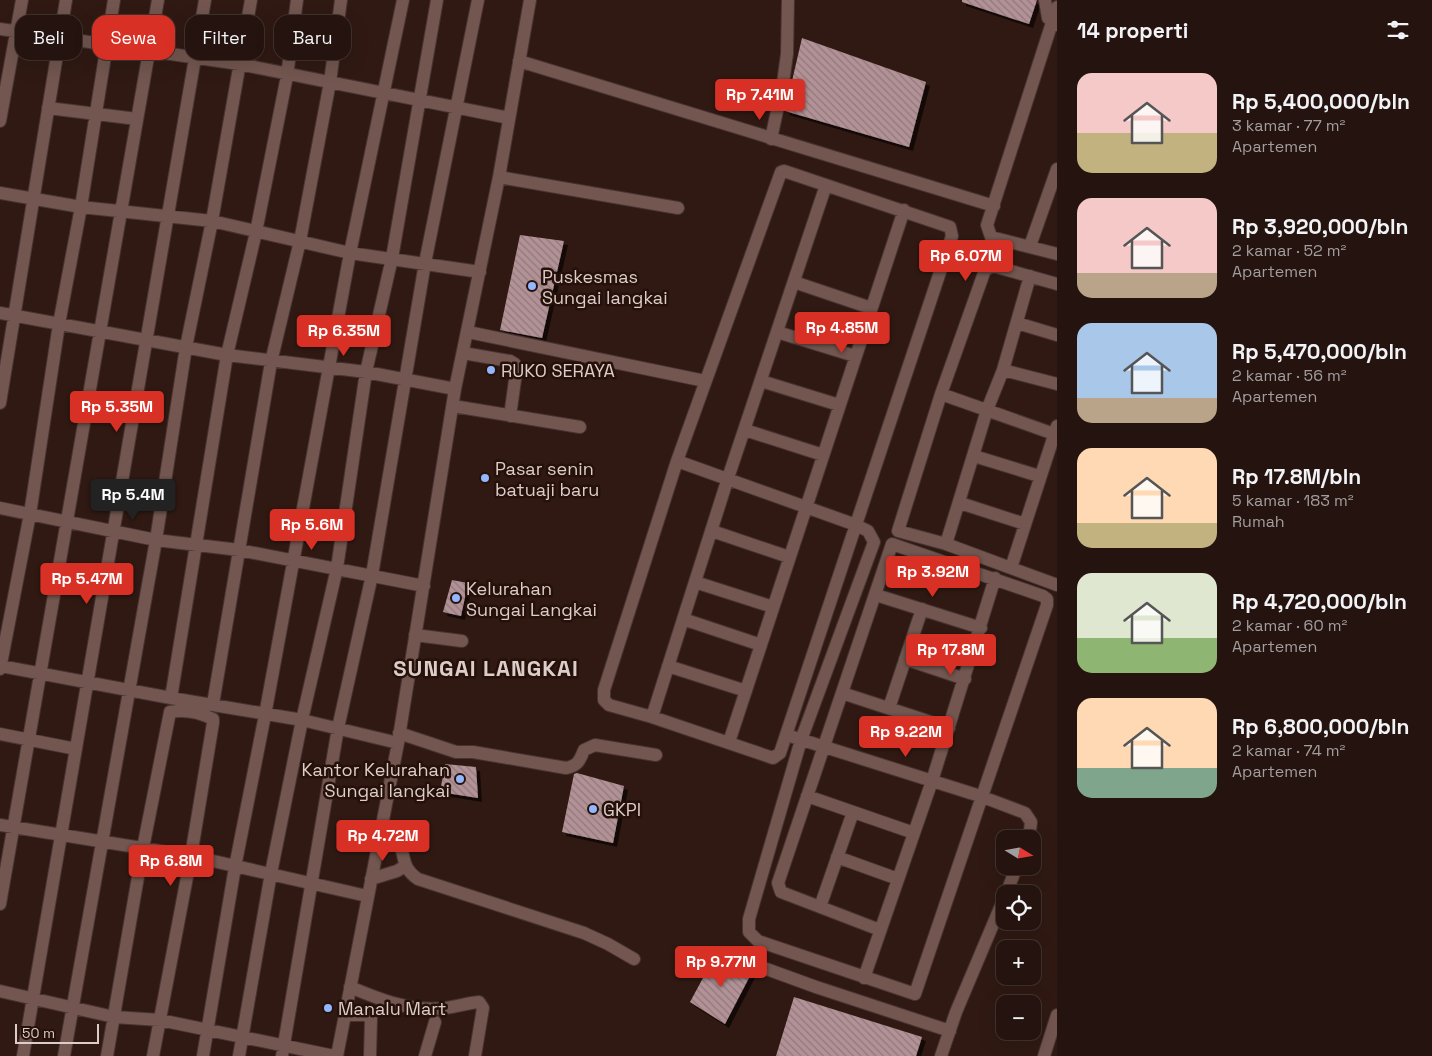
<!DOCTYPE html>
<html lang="id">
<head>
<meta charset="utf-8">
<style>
	:root { --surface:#24130e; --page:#2c1c17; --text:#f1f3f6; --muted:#a39e9e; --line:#41322e; --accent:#d93025 }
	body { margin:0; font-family:"Space Grotesk",sans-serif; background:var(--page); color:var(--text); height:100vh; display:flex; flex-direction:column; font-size:19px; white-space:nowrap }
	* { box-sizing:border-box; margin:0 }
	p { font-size:16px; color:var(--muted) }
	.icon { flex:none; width:28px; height:28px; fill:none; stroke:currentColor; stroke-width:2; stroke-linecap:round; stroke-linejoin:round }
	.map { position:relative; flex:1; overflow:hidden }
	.details { display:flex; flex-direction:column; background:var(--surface); width:375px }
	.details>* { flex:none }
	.top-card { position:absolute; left:15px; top:15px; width:475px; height:45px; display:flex; gap:10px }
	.needle { width:32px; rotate:101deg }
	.controls { position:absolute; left:996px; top:830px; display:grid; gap:10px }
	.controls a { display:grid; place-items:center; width:45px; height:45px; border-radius:10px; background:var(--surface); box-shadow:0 5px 20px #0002,0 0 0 1px var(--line); font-size:25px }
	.scale { position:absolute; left:15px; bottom:12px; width:84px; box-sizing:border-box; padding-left:5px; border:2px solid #ddcdc8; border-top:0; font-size:14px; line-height:18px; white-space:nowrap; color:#ddcdc8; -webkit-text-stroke:4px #26100a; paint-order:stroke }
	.price { position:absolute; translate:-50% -42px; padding:0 11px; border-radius:5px; background:var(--accent); color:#fff; font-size:16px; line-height:32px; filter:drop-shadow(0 1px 2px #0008) }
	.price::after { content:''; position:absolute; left:50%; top:30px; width:15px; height:11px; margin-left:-8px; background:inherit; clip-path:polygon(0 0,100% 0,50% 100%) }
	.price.active { background:#222; color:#fff }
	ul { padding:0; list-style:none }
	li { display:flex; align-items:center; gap:15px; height:125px; padding:0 20px }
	li span { display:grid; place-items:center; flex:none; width:140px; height:100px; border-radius:15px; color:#555 }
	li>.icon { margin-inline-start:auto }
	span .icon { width:60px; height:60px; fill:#fffc; stroke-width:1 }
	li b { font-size:21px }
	h2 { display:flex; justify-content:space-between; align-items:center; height:60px; padding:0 20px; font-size:21px }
	.pill { padding:0 18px; border-radius:15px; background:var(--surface); box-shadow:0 5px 20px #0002,0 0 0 1px var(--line); font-size:18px; line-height:45px }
	.pill.active { background:var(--accent); color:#fff }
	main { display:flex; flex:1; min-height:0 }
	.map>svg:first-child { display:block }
	.building { fill:url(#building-back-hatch); filter:url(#shadow) }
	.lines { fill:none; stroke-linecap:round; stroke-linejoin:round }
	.minor-casing { stroke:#473432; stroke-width:14 }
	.minor { stroke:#72564f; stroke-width:12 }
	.poi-dot { fill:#93b7fd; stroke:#26100a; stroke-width:2 }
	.labels { text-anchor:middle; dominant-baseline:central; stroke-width:5; stroke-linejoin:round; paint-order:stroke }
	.poi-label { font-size:18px; fill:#ddcdc8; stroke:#26100a; text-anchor:start }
	.district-label { font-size:22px; font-weight:bold; letter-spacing:1px; fill:#ddcdc8; stroke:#26100a }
</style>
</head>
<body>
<main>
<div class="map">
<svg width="1057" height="1056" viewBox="0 0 1057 1056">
	<defs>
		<pattern id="building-back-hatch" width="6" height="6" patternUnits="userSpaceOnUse" patternTransform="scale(1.25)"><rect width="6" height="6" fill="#b29296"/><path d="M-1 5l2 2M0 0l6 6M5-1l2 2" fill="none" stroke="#90797b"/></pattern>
		<filter id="shadow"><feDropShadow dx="4" dy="4" stdDeviation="0" flood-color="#0009"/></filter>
	</defs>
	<rect width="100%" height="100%" fill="#301913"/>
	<!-- building -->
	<path class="building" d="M962 0H1037L1029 24 962 2Z
		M802 38 926 82 909 147 785 111Z
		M520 235 564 241 542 338 500 330Z
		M452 580 468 583 461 616 443 612Z
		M445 764 476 767 478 798 440 792Z
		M577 773 624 786 613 843 562 832 574 774Z
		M717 952 752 972 725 1024 690 1002Z
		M794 997 922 1037 916 1056H776Z"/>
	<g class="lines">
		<defs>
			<path id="minor" d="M1045 0 1048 18 1057 25
				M1057 7 987 225 991 237 1057 254
				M0 29 239 64 509 118
				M519 61 994 206
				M48 108 137 119
				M0 121 22 0
				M771 139 783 83 787 54 788 0
				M499 177 678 208
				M0 193 81 207 212 221 350 253 480 272
				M1030 246 1057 169
				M794 282 871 308
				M1057 284 993 266 985 270 941 394 898 531 946 544 1057 585
				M0 313 227 355 366 372 455 389
				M1017 323 1057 335
				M468 332 705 381
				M777 332 855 356
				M463 353 510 361 515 364 516 373 510 416
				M1003 370 1057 384
				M761 381 839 405
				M941 394 1057 435
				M0 403 66 0
				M453 406 580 427
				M745 430 823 455
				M974 456 1039 476
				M677 461 604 690V700L609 705 652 717 773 758 780 753 952 236 950 227 784 171 781 172 677 461 856 525 868 531 874 542 801 740 749 919V932L758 941 915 994 1047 605V599L1043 596 892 544 778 883 781 892 880 930
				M960 503 1025 524
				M0 508 156 540 239 550 424 586
				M712 531 789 557
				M946 544 987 410 1003 370 1030 276
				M1011 568 1057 426
				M695 582 773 607
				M876 595 981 628
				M683 619 761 645
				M415 635 462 641
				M905 659 965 679
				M0 666 171 698 302 720 398 743
				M668 666 746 691
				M0 669 30 514 59 324 81 207 114 0
				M842 693 949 728
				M171 698 227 355 256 232 287 76 297 0
				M213 704 271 362 300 241 330 82 341 0
				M889 708 922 609
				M652 717 727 481 826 185
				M399 733 456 752H473L566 768C578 766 580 760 584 750L595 745 656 755
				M0 734 76 749
				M793 737 980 796 1025 813 1031 822 1029 839
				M729 742 904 210
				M807 796 914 833
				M0 825 191 856 367 896
				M382 828C414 845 393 862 418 879L584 933 608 944 634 959
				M837 857 898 879
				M371 879 397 871 405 866
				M1006 894 1017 866
				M0 904 158 0
				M820 907 853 812
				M761 967 816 987 950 1031
				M864 978 932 781 995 578
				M350 987C381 1000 411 1012 445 1008 456 1007 467 1003 479 1002L483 1008 475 1056
				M0 991 114 1017 160 1020 334 1056
				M344 1015H366L371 1019 370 1056
				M23 1056 205 0
				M64 1056 156 540 186 347 212 221 251 0
				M107 1056 143 848 170 712C186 709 199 712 213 719V723L191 856 153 1056
				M203 1056 235 867 265 715 350 253 403 0
				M239 1056 271 873 302 720 337 568 366 372 392 258 437 0
				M282 1056 338 728 372 575 425 263 478 0
				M337 1056 398 743 455 389 499 177 530 0
				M425 1056 435 1022
				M941 1056 956 1012 1005 896
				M1044 1056 1057 1015"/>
		</defs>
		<!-- minor casing -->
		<use href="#minor" class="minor-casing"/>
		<!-- minor -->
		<use href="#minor" class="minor"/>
	</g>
	<!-- markers -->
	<g class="poi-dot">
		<circle cx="532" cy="286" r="5"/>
		<circle cx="491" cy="370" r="5"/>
		<circle cx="485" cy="478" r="5"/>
		<circle cx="456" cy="598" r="5"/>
		<circle cx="460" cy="779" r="5"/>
		<circle cx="593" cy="809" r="5"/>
		<circle cx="328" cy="1008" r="5"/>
	</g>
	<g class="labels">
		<!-- poi labels -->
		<g class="poi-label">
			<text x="542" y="276">Puskesmas<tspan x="542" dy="21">Sungai langkai</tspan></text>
			<text x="501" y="370">RUKO SERAYA</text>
			<text x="495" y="468">Pasar senin<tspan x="495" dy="21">batuaji baru</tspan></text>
			<text x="466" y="588">Kelurahan<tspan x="466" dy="21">Sungai Langkai</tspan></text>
			<text x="450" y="769" text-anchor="end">Kantor Kelurahan<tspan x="450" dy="21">Sungai langkai</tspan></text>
			<text x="603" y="809">GKPI</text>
			<text x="338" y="1008">Manalu Mart</text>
		</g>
		<!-- district labels -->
		<g class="district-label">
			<text x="486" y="668">SUNGAI LANGKAI</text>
		</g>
	</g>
</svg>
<div class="controls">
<a><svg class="needle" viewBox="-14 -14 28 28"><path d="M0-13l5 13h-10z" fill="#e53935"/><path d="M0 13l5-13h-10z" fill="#a39e9e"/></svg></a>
<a><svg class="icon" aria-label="locate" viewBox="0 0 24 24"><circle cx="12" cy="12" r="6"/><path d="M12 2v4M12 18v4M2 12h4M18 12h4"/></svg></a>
<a>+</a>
<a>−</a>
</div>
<div class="scale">50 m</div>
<b class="price" style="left:760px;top:121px">Rp 7.41M</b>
<b class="price" style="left:966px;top:282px">Rp 6.07M</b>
<b class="price" style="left:842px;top:354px">Rp 4.85M</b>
<b class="price" style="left:344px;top:357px">Rp 6.35M</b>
<b class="price" style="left:117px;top:433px">Rp 5.35M</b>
<b class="price active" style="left:133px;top:521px">Rp 5.4M</b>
<b class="price" style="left:312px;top:551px">Rp 5.6M</b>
<b class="price" style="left:933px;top:598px">Rp 3.92M</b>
<b class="price" style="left:87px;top:605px">Rp 5.47M</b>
<b class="price" style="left:951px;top:676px">Rp 17.8M</b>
<b class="price" style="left:906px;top:758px">Rp 9.22M</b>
<b class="price" style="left:383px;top:862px">Rp 4.72M</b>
<b class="price" style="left:171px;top:887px">Rp 6.8M</b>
<b class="price" style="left:721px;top:988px">Rp 9.77M</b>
<div class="top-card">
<a class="pill">Beli</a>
<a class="pill active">Sewa</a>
<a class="pill">Filter</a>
<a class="pill">Baru</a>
</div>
</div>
<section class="details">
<h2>14 properti<svg class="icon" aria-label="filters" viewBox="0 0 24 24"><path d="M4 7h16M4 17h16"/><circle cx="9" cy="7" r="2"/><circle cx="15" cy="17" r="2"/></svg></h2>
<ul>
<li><span style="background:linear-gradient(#f6c9c9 60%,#c2b280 0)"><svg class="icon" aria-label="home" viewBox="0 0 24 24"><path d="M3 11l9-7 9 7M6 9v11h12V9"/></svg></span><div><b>Rp 5,400,000/bln</b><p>3 kamar · 77 m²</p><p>Apartemen</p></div></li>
<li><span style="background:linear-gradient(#f6c9c9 75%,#b9a48a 0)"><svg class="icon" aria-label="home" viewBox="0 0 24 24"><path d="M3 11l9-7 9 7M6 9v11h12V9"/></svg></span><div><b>Rp 3,920,000/bln</b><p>2 kamar · 52 m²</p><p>Apartemen</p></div></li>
<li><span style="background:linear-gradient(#a9c7e8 75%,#b9a48a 0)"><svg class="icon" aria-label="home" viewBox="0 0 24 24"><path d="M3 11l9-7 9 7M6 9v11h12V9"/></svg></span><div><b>Rp 5,470,000/bln</b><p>2 kamar · 56 m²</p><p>Apartemen</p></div></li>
<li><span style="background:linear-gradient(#ffd9b3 75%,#c2b280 0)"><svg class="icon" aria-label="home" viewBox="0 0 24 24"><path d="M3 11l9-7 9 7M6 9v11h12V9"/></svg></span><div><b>Rp 17.8M/bln</b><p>5 kamar · 183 m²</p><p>Rumah</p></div></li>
<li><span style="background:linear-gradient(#dfe7d0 65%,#8fb573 0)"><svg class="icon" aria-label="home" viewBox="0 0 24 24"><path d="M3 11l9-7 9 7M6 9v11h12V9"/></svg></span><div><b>Rp 4,720,000/bln</b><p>2 kamar · 60 m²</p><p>Apartemen</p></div></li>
<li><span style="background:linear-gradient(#ffd9b3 70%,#7fa58c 0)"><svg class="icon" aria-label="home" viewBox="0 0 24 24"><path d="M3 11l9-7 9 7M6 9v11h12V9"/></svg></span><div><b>Rp 6,800,000/bln</b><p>2 kamar · 74 m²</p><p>Apartemen</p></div></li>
</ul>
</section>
</main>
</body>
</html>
